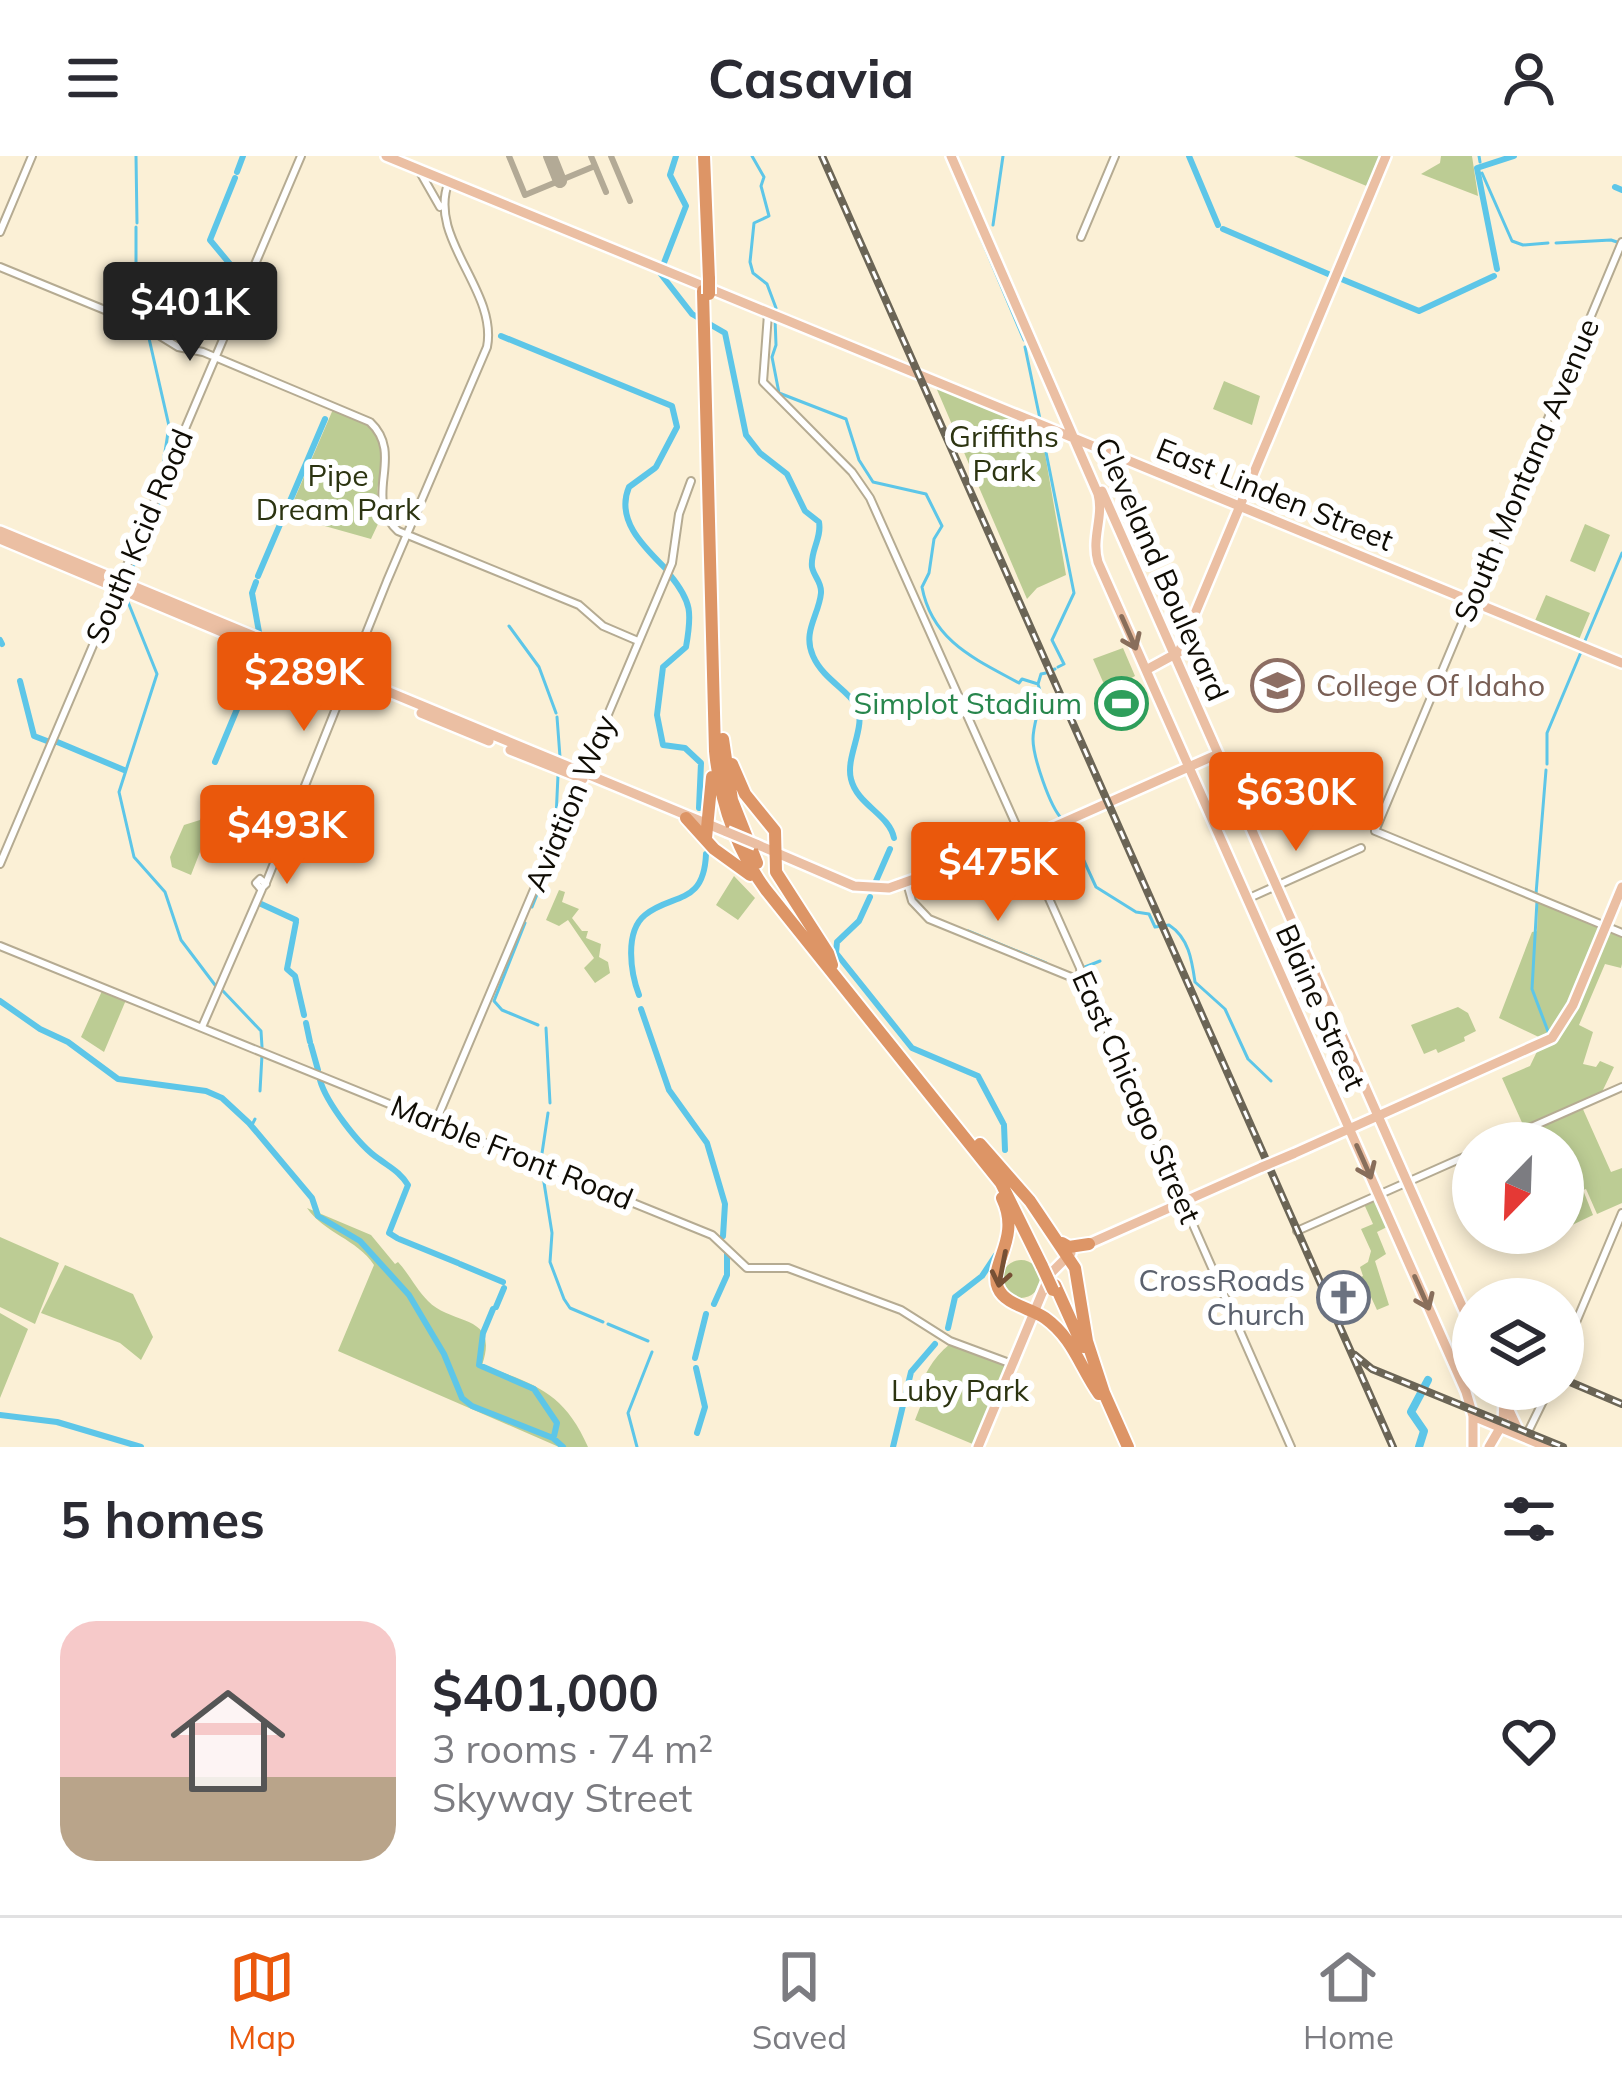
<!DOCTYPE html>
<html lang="en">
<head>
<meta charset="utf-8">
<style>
	:root { --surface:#fff; --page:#f7f7f7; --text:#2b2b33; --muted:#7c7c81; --line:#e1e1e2; --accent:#ea580c }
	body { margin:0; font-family:Mulish,sans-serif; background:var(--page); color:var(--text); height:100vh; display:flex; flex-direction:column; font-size:45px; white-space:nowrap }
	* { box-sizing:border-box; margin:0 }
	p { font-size:39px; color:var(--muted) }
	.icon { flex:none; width:66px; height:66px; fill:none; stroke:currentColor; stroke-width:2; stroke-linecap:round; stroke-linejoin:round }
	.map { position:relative; height:1291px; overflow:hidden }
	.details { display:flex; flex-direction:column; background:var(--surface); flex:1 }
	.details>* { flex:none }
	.needle { width:78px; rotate:203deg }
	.fabs { position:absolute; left:1452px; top:966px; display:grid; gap:24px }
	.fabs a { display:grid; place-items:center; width:132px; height:132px; border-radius:50%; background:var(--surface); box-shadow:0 6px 18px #0003; font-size:60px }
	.price { position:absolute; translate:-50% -102px; padding:0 27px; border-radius:12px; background:var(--accent); color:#fff; font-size:39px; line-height:78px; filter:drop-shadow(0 3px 6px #0008) }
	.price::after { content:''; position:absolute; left:50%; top:72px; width:36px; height:27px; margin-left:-18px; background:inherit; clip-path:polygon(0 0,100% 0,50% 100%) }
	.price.selected { background:#222; color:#fff }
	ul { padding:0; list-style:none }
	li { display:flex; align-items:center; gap:36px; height:300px; padding:0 60px }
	li span { display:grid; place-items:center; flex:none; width:336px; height:240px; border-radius:36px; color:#555 }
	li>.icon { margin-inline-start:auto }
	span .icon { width:144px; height:144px; fill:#fffc; stroke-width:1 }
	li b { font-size:51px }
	h2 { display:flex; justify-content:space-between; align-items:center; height:144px; padding:0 60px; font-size:51px }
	header { display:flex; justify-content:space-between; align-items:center; height:156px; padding:0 60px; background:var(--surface); font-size:54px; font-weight:700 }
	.tab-bar { display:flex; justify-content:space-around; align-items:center; height:168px; border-top:3px solid var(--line); background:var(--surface); font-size:33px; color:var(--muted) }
	.tab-bar a { display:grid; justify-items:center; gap:6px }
	.tab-bar .selected { color:var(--accent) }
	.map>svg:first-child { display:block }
	.green { fill:#bccc94 }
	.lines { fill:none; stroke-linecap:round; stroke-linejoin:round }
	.stream { stroke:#5dc6e8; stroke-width:3 }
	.canal { stroke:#5dc6e8; stroke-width:6 }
	.river { stroke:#5dc6e8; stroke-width:8 }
	.taxiway { stroke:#b3aa96; stroke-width:6 }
	.runway { stroke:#b3aa96; stroke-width:14 }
	.minor-casing { stroke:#b5ab92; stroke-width:10 }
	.major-casing { stroke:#fff; stroke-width:14 }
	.highway-casing { stroke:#fff; stroke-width:16 }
	.minor { stroke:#fff; stroke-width:6 }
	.major { stroke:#ebbfa3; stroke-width:9 }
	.highway { stroke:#dd9566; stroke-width:12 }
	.rail-casing { stroke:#6b6556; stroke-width:8 }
	.rail { stroke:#fff; stroke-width:3; stroke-dasharray:9; stroke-linecap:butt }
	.major-bridge-casing { stroke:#fff; stroke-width:14; stroke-linecap:butt }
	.highway-bridge-casing { stroke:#fff; stroke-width:16; stroke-linecap:butt }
	.major-bridge { stroke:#ebbfa3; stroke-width:9 }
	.highway-bridge { stroke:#dd9566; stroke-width:12 }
	.oneway { stroke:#886e5b }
	.oneway2 { stroke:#765035 }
	.labels { text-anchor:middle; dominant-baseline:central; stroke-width:12; stroke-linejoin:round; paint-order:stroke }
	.park-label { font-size:30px; fill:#2c3411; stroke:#fff }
	.street-label { font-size:30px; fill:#0f0c04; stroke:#fff }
	.education-label { font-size:30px; fill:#785e54; stroke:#fff; text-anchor:start }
	.leisure-label { font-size:30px; fill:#27864d; stroke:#fff; text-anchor:end }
	.worship-label { font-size:30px; fill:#5b616d; stroke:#fff; text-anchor:end }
</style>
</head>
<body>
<header><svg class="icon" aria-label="menu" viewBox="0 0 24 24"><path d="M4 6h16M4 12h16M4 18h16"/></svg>Casavia<svg class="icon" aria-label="person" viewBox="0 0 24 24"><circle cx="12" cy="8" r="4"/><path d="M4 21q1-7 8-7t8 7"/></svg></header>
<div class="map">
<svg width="1622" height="1291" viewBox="0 0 1622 1291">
	<rect width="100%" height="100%" fill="#fbf0d6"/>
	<!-- green -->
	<path class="green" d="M1294 0H1383L1369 31Z
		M1441 0H1472L1478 40 1421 18 1440 7Z
		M1224 225 1260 240 1252 269 1213 253Z
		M935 229 1040 269 1066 419 1037 432 1027 443Z
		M334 251C379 271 388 281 378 329 376 340 381 348 381 357 381 364 374 376 371 383L314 367 301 345 294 344Z
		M1585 368 1610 379 1595 416 1570 405Z
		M1546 439 1590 457 1578 486 1534 467Z
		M1123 492 1135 520 1107 535 1093 503Z
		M209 642 229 650 222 673 203 666 207 678 191 719 172 711 170 701 184 669 200 664Z
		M734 720 755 742 738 764 716 749Z
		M559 734 565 736 562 746 579 753 572 762 582 775H588L586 782 601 788 599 801 608 806 610 817 595 827 584 812 594 802 568 764 559 770 546 764Z
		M1538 744 1622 779V808L1621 812 1605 808 1579 869 1593 876 1583 908 1596 911 1600 905 1614 911 1602 936 1524 971 1502 922 1530 910 1543 883 1499 862 1532 776 1537 775Z
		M102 835 126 844 104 896 81 881Z
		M1458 851 1468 857 1476 875 1464 881 1465 885 1438 897 1436 893 1424 898 1411 869Z
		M1582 951 1611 1016 1622 1012V1047L1597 1058 1586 1033 1583 1034 1593 1059 1568 1071 1563 1060V1038L1580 1030 1573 1014 1563 1018V987H1531L1526 976Z
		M1377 1042 1389 1070 1377 1076 1386 1098 1375 1105 1389 1149 1377 1154 1365 1128 1353 1133 1350 1126 1363 1120 1360 1111 1368 1106 1371 1095 1361 1073 1373 1068 1364 1048Z
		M307 1052 371 1079 395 1108 398 1106C409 1118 417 1134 428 1145 452 1170 500 1157 482 1209 535 1228 564 1236 588 1291H559L338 1195 374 1109C357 1083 324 1077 307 1052Z
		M0 1081 59 1107 35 1168 0 1151Z
		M1002 1123a19 19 0 1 1 38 0a19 19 0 1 1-38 0Z
		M65 1109 133 1138 153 1181 141 1204 120 1187 41 1157Z
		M0 1157 28 1173 0 1242Z
		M950 1188 1007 1209 975 1289 915 1264 924 1241 915 1242C923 1221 932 1202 950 1188Z"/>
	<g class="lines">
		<!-- stream -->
		<path class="stream" d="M136 0 137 67
			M752 0 764 21 761 30 769 60 754 67 750 106 753 117 767 128 776 152
			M1479 0 1480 6
			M1482 17 1512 85 1523 89 1548 87
			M993 69 1003 0
			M136 71V118L146 167
			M981 82 1024 184
			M1556 87 1611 84 1620 87
			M775 162 776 189 772 201 779 237 846 263 859 304 873 326 926 338 942 370 934 383 929 417 922 431C932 485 975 503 1019 527L1022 523 1038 528C1045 544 1033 564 1033 583 1033 601 1050 651 1062 663
			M148 178 169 270 165 296
			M1025 191 1040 263
			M1041 271 1074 437 1052 484 1064 508 1058 511
			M164 311V299
			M150 371 170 319
			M129 421 147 378
			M126 441 157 518 119 636 134 701 165 736 181 784 215 829
			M509 470 539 511 556 557
			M1584 487 1622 397
			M1052 514 1055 513
			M1038 528 1041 518 1046 517
			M557 561 560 601
			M1547 608V577L1581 496
			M556 662 558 619
			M1068 670 1096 731 1136 756 1149 758 1155 771 1169 769C1189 782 1192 805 1195 826L1225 853 1248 903 1271 925
			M1536 738 1546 614
			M1537 745 1532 833 1549 878
			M532 751 540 731
			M525 767 494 845 502 854 538 869
			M968 775 1046 807
			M1085 811 1100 805
			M223 835 261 875 262 891
			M546 872 550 947
			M260 935 262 899
			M252 969 255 963
			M541 1004 548 957
			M542 1014 552 1077 550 1106 564 1143 570 1152 603 1166
			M608 1168 648 1185
			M637 1291 628 1257 652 1196"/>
		<!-- canal -->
		<path class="canal" d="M676 0 670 19 686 50 660 117 692 158 725 177 746 279 760 297 787 318 805 355 819 366C822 382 810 395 812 411 814 421 822 426 821 437 819 459 802 476 813 500 823 523 848 534 856 549 868 569 845 600 851 623 857 649 889 658 894 682
			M1189 0 1218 69
			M237 16 243 0
			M235 22 210 84 244 125
			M1615 31 1622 34
			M1223 73 1333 120
			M1497 113 1477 12 1514 0
			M1339 122 1419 155 1494 120
			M501 180 672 250 677 271 656 311
			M655 312 629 331C615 364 644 391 666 413
			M670 419C692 446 692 457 686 491L663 511 657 559 663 589 685 592 701 607 699 652
			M258 420 325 263
			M256 426 252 437 259 476
			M0 484 2 488
			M20 525 34 580 47 585
			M53 588 55 585 124 614
			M215 606 260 498
			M876 725 890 693
			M870 741 859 765 837 786 836 797 912 892 978 920 1003 967
			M259 747 296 764
			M296 766 287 813 295 820 304 859
			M639 839C631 818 624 776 645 759 672 737 704 750 706 698
			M0 845 40 873 68 886 118 923 206 935 222 942 249 967 312 1042 318 1060 360 1085 409 1139 444 1198 462 1242 472 1250 553 1282 563 1291
			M641 853 669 934 707 987 725 1048 723 1080
			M306 867 310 886
			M311 889 318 914
			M320 924C326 946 359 990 379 1003 391 1012 400 1016 408 1029L389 1077 397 1082
			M1004 969 1005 994
			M399 1083 458 1107
			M460 1108 503 1126
			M714 1148 727 1119V1094
			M496 1151 504 1132
			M493 1153 483 1177 479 1209 534 1233 557 1267 554 1280
			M948 1172 955 1141 982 1120 996 1099
			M695 1202 706 1158
			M696 1212 705 1251 697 1277
			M0 1259 57 1266 141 1291
			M893 1291 911 1216 935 1188"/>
		<!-- river -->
		<path class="river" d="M1419 1291 1424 1275 1411 1256 1428 1224"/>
		<!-- taxiway -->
		<path class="taxiway" d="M509 0 525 39 595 10
			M591 0 606 36
			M611 0 630 45"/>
		<!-- runway -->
		<path class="runway" d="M550 0 560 25"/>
		<defs>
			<path id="minor" d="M420 16 440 51
				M0 76 32 0
				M1081 81 1115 0
				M1622 86 1375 675 1622 777
				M0 111 144 170 178 191 203 196 370 266C406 300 361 341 398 375L579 449 603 470 638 485
				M768 158 763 226 852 316 870 342 1080 812 1081 825
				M0 708 301 0
				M260 723 266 728 261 733 256 727Z
				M266 727 387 425 487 191C498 134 426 82 449 25
				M907 727 912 745 929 763 1071 821 1090 835 1291 1291
				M1247 743 1361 692
				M0 790 712 1079 747 1112H788L901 1154 950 1185 1012 1208
				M202 871 262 733
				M436 965 672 407 679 358 691 325
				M1495 987 1622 931
				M1297 1075 1473 997
				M1563 1197 1622 1057
				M1525 1282 1549 1233"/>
			<path id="major" d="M386 0 1622 507
				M951 0 1098 338C1104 361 1091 382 1098 406L1466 1236 1473 1260V1291
				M1102 335 1473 1175
				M0 375 727 676
				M0 383 272 497
				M1146 514 1179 496 1386 0
				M421 557 489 585
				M510 594 583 623
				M756 688 854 730 889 732 1024 684 1218 598
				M1293 998 1552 882 1573 849 1622 731
				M1086 1089 1262 1011
				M1499 1233 1521 1280
				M1473 1260 1547 1291
				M978 1291 1050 1118 1071 1097
				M1489 1291 1503 1267 1504 1243"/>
			<path id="highway" d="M704 0 709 123
				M703 135 715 595C720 646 735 692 766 734L1001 1027 1042 1110
				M723 583 732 644 757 707
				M732 608 745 638 775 675 776 716 828 797 832 809
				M686 662 714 693 750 719
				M706 682 712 621
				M980 988 1030 1045 1075 1112 1087 1185 1105 1240
				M1002 1042C1022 1083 988 1108 998 1132 1005 1149 1031 1152 1045 1162 1073 1182 1080 1211 1099 1238
				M1062 1087 1069 1091 1089 1088
				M1055 1129 1083 1191
				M1104 1237 1128 1291"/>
		</defs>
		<!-- minor casing -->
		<use href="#minor" class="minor-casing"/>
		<!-- major casing -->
		<use href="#major" class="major-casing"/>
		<!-- highway casing -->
		<use href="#highway" class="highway-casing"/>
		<!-- minor -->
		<use href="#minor" class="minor"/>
		<!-- major -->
		<use href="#major" class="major"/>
		<!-- highway -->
		<use href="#highway" class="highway"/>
		<defs>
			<path id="rail" d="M822 0 1393 1291
				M1355 1199 1372 1213 1563 1291
				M1563 1223 1622 1248"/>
		</defs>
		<!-- rail casing -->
		<use href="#rail" class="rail-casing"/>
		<!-- rail -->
		<use href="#rail" class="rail"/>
		<defs>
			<path id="major-bridge" d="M727 676 756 688
				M1262 1011 1293 998"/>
			<path id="highway-bridge" d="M709 123V138
				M1042 1110 1053 1134"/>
		</defs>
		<!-- major-bridge casing -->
		<use href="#major-bridge" class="major-bridge-casing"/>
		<!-- highway-bridge casing -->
		<use href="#highway-bridge" class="highway-bridge-casing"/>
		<!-- major-bridge -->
		<use href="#major-bridge" class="major-bridge"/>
		<!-- highway-bridge -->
		<use href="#highway-bridge" class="highway-bridge"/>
	</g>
	<!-- one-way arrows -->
	<defs><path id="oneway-shaft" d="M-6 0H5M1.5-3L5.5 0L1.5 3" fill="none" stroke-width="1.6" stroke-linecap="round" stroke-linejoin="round" transform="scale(3)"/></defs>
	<g class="oneway">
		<use href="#oneway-shaft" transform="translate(1129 477) rotate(66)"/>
		<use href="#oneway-shaft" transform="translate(1364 1006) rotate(66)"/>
		<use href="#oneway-shaft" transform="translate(1422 1137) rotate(66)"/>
	</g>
	<use class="oneway2" href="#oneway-shaft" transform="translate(1002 1113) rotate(101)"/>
	<!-- icons -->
	<defs>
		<symbol id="university-ring" viewBox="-11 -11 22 22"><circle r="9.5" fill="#fff" stroke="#8d6e63" stroke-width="1.5"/><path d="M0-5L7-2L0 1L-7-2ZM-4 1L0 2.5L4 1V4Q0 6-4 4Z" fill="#8d6e63"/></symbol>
		<symbol id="stadium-ring" viewBox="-11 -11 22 22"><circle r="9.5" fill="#fff" stroke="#2e9e5b" stroke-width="1.5"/><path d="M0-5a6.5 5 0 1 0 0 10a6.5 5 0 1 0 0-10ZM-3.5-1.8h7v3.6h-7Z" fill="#2e9e5b"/></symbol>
		<symbol id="church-ring" viewBox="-11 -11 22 22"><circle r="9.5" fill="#fff" stroke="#6b7280" stroke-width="1.5"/><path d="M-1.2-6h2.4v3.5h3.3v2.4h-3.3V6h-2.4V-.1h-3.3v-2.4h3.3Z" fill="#6b7280"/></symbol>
	</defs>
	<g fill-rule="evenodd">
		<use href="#university-ring" x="1248" y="500" width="59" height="59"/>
		<use href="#stadium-ring" x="1092" y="518" width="59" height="59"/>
		<use href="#church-ring" x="1314" y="1112" width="59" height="59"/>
	</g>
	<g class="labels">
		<!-- park labels -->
		<g class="park-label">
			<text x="1004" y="280">Griffiths<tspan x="1004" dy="34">Park</tspan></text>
			<text x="338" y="319">Pipe<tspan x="338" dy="34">Dream Park</tspan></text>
			<text x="960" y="1234">Luby Park</text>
		</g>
		<!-- street labels -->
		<g class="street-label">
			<text transform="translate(1526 314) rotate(-67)">South Montana Avenue</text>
			<text transform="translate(1275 338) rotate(22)">East Linden Street</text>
			<text transform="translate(139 380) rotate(-67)">South Kcid Road</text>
			<text transform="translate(1162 413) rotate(66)">Cleveland Boulevard</text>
			<text transform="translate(570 647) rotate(-67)">Aviation Way</text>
			<text transform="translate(1321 851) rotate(66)">Blaine Street</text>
			<text transform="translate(1137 941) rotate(66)">East Chicago Street</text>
			<text transform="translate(512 996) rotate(22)">Marble Front Road</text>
		</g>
		<!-- education labels -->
		<g class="education-label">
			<text x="1316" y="529">College Of Idaho</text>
		</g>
		<!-- leisure labels -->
		<g class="leisure-label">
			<text x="1082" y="547">Simplot Stadium</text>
		</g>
		<!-- worship labels -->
		<g class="worship-label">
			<text x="1305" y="1124">CrossRoads<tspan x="1305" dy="34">Church</tspan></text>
		</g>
	</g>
</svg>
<div class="fabs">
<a><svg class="needle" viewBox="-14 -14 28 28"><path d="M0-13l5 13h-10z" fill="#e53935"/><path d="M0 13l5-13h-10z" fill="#7c7c81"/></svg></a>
<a><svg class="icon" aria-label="layers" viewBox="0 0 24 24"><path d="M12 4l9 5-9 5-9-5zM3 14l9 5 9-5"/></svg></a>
</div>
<b class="price selected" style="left:190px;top:208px">$401K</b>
<b class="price" style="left:304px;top:578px">$289K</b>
<b class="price" style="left:1296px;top:698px">$630K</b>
<b class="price" style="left:287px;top:731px">$493K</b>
<b class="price" style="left:998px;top:768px">$475K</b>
</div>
<section class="details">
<h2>5 homes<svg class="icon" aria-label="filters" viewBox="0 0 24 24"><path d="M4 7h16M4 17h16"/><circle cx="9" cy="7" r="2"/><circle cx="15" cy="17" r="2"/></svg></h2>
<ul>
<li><span style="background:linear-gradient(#f6c9c9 65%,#b9a48a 0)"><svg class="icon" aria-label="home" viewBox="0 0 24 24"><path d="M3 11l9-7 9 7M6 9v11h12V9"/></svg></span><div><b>$401,000</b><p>3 rooms · 74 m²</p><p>Skyway Street</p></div><svg class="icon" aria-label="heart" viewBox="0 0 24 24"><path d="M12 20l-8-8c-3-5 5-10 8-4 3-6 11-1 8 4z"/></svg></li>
</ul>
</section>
<nav class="tab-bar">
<a class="selected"><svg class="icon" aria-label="map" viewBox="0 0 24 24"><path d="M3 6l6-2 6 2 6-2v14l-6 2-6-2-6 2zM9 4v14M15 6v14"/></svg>Map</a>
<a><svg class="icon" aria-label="saved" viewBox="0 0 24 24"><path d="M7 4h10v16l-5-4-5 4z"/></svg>Saved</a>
<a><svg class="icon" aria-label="home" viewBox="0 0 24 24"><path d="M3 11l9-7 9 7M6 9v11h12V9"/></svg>Home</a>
</nav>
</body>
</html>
